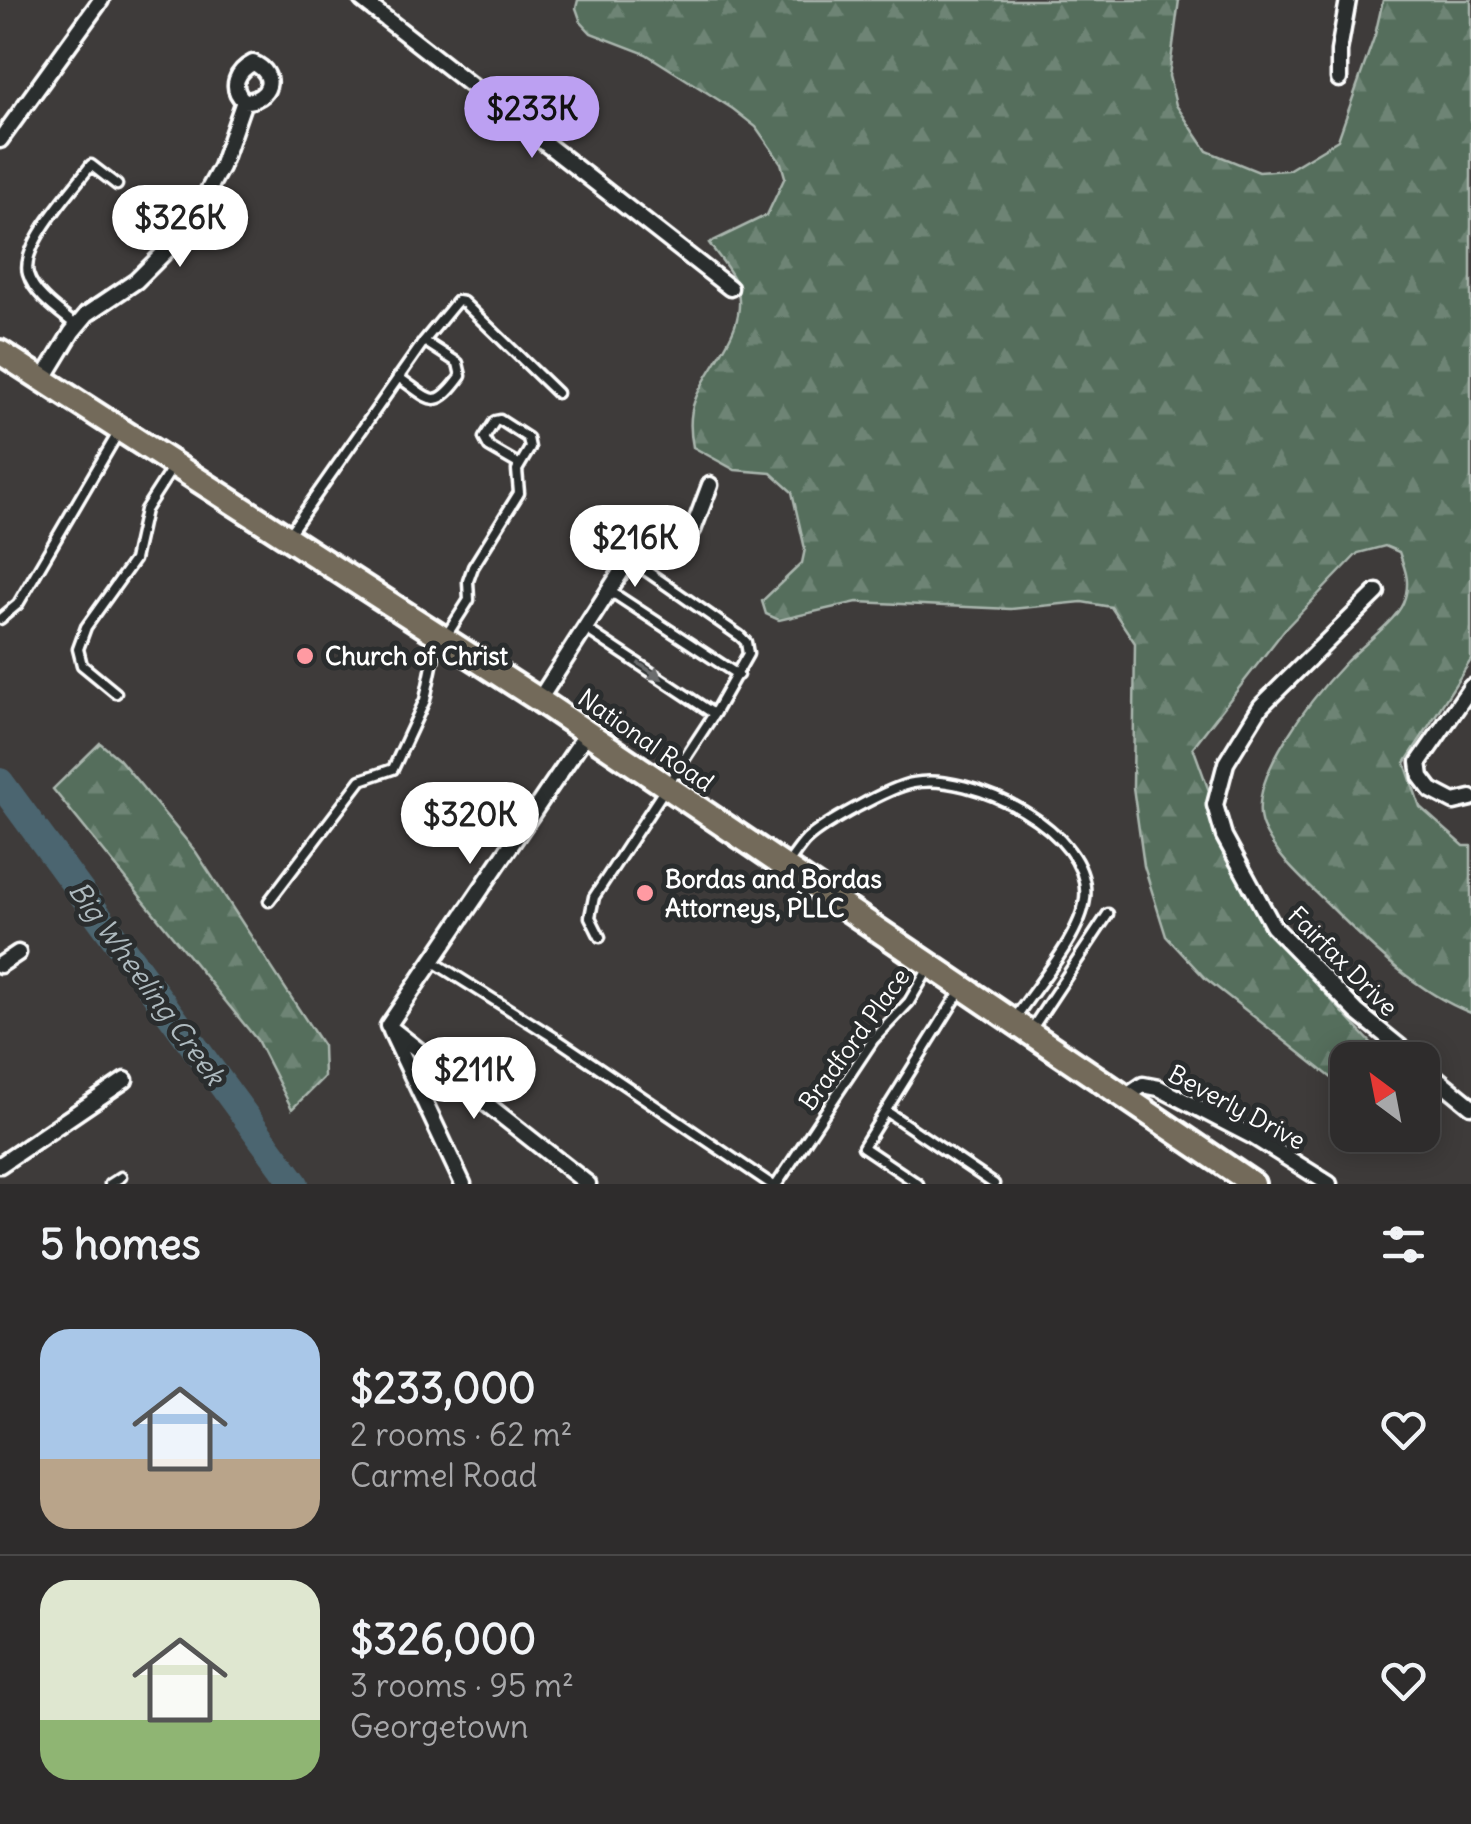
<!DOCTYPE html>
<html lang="en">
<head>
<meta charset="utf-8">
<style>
	:root { --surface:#2e2c2c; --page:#3a3838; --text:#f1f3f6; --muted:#a7a7a9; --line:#494848; --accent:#bca0f2 }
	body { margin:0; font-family:Delius,sans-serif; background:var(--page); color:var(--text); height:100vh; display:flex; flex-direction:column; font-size:38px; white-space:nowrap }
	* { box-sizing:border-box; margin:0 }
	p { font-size:32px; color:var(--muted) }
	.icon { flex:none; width:55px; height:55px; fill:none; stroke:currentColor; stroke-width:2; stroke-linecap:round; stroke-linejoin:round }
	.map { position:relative; height:1184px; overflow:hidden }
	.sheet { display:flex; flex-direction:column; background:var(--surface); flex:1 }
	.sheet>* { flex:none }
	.needle { width:65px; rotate:328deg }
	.fabs { position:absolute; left:1330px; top:1042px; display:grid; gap:20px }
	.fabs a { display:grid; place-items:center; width:110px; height:110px; border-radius:20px; background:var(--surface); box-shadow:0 5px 25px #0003,0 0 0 2px var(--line); font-size:50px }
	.price { position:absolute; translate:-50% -85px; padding:0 22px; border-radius:35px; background:#fff; color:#222; font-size:32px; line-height:65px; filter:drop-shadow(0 2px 5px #0008) }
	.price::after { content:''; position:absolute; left:50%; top:60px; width:30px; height:22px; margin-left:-15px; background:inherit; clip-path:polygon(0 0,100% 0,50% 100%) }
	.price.active { background:var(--accent); color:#111 }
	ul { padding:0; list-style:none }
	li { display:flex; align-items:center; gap:30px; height:250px; padding:0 40px }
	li+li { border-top:2px solid var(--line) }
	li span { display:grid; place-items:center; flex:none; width:280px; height:200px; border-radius:30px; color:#555 }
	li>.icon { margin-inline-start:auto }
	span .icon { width:120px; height:120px; fill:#fffc; stroke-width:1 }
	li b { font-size:42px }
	h2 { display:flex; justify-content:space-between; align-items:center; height:120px; padding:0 40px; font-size:42px }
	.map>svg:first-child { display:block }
	.forest { fill:url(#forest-firs); stroke:#aab6ae; stroke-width:2.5 }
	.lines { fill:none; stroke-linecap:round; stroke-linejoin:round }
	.river { stroke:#4b6570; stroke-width:28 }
	.service-casing { stroke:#fff; stroke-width:15 }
	.minor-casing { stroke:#fff; stroke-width:21 }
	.primary-casing { stroke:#fff; stroke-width:30 }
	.service { stroke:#2a2d2e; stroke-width:8 }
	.minor { stroke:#2a2d2e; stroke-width:14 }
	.primary { stroke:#736b5a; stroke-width:22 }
	.oneway { fill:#6a6c6d }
	.poi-dot { fill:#ff9aa2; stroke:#2a2d2e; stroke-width:4 }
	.labels { text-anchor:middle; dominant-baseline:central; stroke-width:10; stroke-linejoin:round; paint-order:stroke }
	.poi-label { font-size:25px; font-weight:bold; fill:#fff; stroke:#2a2d2e; text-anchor:start }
	.street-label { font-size:25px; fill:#fff; stroke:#2a2d2e }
	.water-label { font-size:28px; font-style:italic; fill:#aebabf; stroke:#2a2d2e }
</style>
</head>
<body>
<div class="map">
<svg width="1471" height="1184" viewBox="0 0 1471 1184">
	<defs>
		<pattern id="forest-firs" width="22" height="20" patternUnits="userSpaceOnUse" patternTransform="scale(2.5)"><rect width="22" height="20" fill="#546e5c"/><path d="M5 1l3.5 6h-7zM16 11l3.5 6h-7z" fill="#6e8474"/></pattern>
	</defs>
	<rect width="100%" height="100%" fill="#3e3b3a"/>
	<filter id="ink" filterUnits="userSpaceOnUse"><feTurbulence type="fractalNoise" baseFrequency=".01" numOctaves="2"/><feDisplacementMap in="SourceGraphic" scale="20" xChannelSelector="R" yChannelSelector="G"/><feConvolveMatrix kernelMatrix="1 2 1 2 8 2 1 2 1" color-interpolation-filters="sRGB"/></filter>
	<g filter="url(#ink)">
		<!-- forest -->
		<path class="forest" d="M578 0H1179L1169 76 1176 105 1207 151 1259 172 1288 170 1338 140 1375 35 1383 0H1471V660L1405 763 1420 807 1464 846H1471V1013C1417 992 1373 949 1332 908 1308 884 1277 859 1263 827 1244 781 1314 695 1345 663 1360 647 1395 622 1403 603 1411 584 1406 571 1399 552L1385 546 1358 553 1285 629 1193 747 1240 876 1268 932 1387 1060H1348L1347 1090 1205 978 1166 936 1144 866 1133 787 1135 643 1111 607 1082 602 1011 609 857 602 779 620 766 614 762 601 802 563 805 549 792 492 771 473 735 470 693 447C690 432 689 415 695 400 709 362 751 329 736 283 731 270 717 255 709 243L767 215 785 177 781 163 756 127 733 109 646 54 591 33 581 22 576 8Z
			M100 743 119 759 196 852 323 1046 324 1077 292 1109 257 1040 53 789Z"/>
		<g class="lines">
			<!-- river -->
			<path class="river" d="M0 782 295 1184"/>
			<defs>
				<path id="service" d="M77 326C60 312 34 295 28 274 20 245 74 188 91 165L117 185
					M398 377C431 399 434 413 461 376L458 363 424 341
					M289 534 424 341 457 301 463 302 557 393
					M607 594 616 595 738 675
					M0 619 18 604 118 433
					M586 629 714 714
					M446 636 469 600 468 581 473 567 519 493 517 470 530 448 528 438 500 420 495 421 484 438 489 447 520 465
					M116 693 82 665 78 649 86 627 134 560 145 510 172 468
					M787 865C793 857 799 847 806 840 823 824 890 787 913 783 970 771 1093 831 1085 899 1080 937 1038 983 1016 1017
					M269 901 361 780 393 769 425 700 437 641
					M600 937 590 917 594 897 714 714 748 654 746 642 740 636 632 561
					M432 961 558 1040 771 1184
					M1031 1030 1108 914
					M886 1111 994 1184
					M110 1184 121 1177
					M777 1184 873 1040 909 1002 929 968
					M918 1184 863 1147 961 990"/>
				<path id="minor" d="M362 0 730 288
					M1339 79V51L1348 0
					M0 140 101 0
					M44 378 72 332 87 314 136 281 186 231 221 167 244 101C229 87 237 71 253 63 279 74 270 101 244 101
					M1377 592 1261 706 1226 763 1215 805 1224 836 1273 926 1357 1012 1416 1060
					M1471 687 1419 762 1421 777 1431 790 1454 802 1471 798
					M539 700 626 564 693 530 710 485
					M0 965 18 953
					M388 1026 587 733
					M388 1026 588 1184
					M391 1031 463 1184
					M1422 1066 1471 1106
					M1124 1098 1143 1085 1159 1088 1254 1137 1329 1184
					M0 1165 125 1080"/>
				<path id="primary" d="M0 352 539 700 1253 1184"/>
			</defs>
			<!-- service casing -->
			<use href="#service" class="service-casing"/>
			<!-- minor casing -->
			<use href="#minor" class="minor-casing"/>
			<!-- primary casing -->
			<use href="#primary" class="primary-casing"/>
			<!-- service -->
			<use href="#service" class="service"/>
			<!-- minor -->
			<use href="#minor" class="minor"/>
			<!-- primary -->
			<use href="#primary" class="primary"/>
		</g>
		<!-- one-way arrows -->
		<defs><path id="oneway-solid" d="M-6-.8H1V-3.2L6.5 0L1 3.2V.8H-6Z" transform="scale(2.5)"/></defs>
		<use class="oneway" href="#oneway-solid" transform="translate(650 671) rotate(34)"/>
	</g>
	<!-- markers -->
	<g class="poi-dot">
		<circle cx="305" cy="656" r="10"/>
		<circle cx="645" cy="893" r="10"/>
	</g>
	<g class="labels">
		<!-- poi labels -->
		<g class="poi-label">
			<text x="325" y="656">Church of Christ</text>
			<text x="665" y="879">Bordas and Bordas<tspan x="665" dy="29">Attorneys, PLLC</tspan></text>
		</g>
		<!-- street labels -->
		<g class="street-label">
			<text transform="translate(646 740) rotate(35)">National Road</text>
			<text transform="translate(1343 961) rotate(45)">Fairfax Drive</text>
			<text transform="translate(854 1039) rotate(-54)">Bradford Place</text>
			<text transform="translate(1237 1107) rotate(28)">Beverly Drive</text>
		</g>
		<!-- water labels -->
		<g class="water-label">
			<text transform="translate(147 983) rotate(54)">Big Wheeling Creek</text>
		</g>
	</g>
</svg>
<div class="fabs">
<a><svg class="needle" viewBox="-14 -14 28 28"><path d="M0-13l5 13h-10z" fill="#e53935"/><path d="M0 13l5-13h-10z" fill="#a7a7a9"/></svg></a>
</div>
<b class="price active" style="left:532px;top:161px">$233K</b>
<b class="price" style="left:180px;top:270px">$326K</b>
<b class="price" style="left:635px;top:590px">$216K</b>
<b class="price" style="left:470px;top:867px">$320K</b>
<b class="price" style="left:474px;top:1122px">$211K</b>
</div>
<section class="sheet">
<h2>5 homes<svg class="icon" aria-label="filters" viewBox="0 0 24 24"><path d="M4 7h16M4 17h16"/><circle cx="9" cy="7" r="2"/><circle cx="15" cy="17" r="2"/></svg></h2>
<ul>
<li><span style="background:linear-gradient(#a9c7e8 65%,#b9a48a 0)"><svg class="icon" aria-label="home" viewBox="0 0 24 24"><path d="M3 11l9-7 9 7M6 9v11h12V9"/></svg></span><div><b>$233,000</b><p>2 rooms · 62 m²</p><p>Carmel Road</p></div><svg class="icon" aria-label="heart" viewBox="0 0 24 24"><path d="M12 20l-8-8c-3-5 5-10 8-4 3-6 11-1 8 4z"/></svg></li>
<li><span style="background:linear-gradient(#dfe7d0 70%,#8fb573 0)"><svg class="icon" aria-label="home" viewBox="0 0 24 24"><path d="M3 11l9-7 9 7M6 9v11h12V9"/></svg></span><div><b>$326,000</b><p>3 rooms · 95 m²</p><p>Georgetown</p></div><svg class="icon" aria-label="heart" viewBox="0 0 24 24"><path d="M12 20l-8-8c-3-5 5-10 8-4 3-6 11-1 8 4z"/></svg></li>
</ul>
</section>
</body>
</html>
